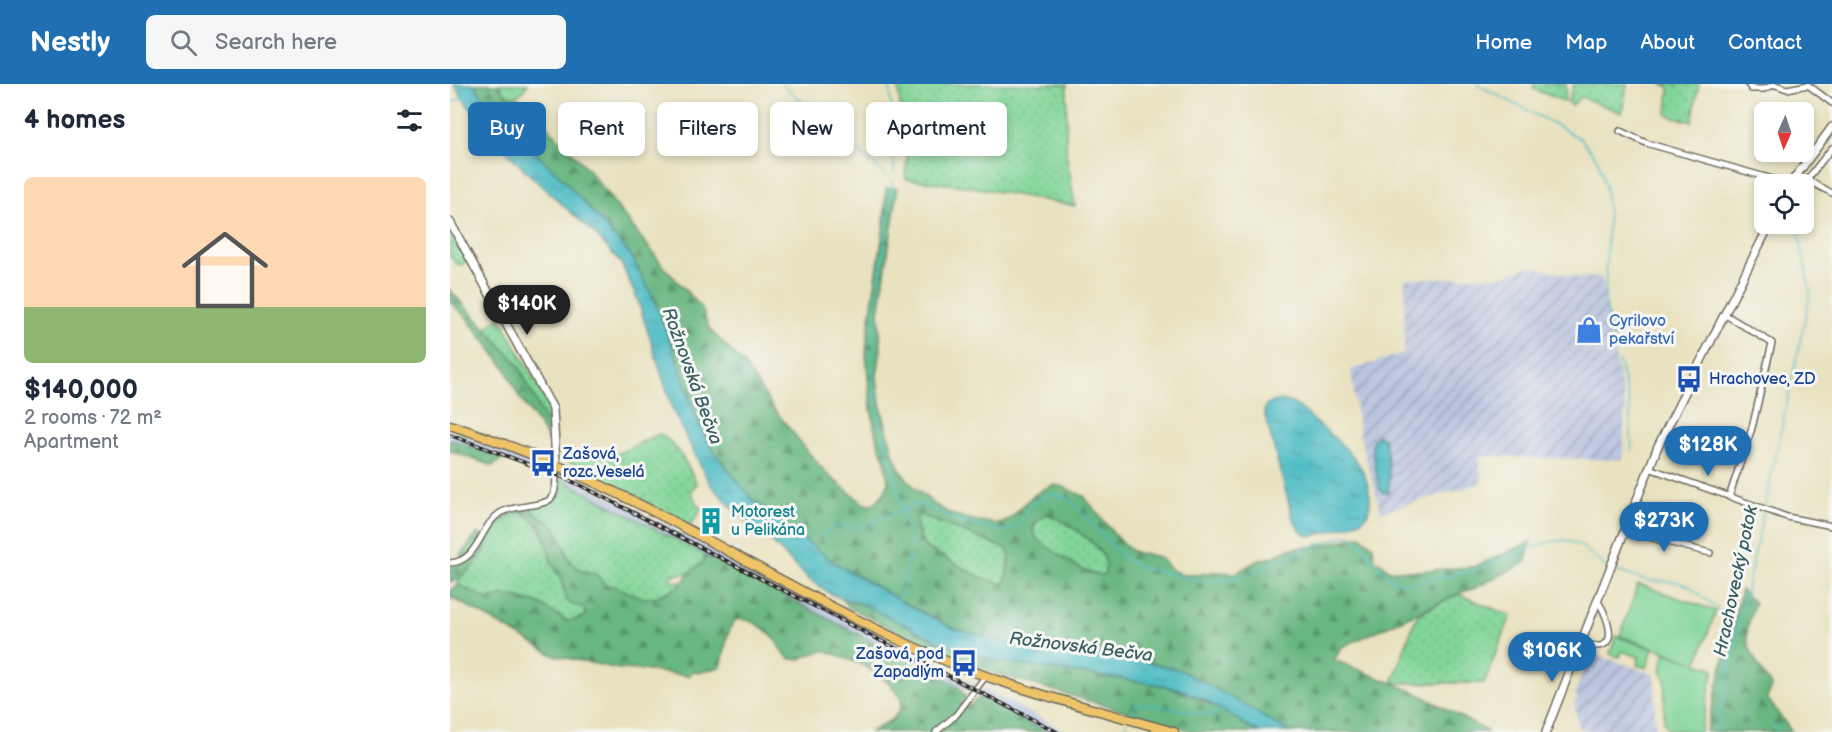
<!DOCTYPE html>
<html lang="en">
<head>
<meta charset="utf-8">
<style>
	:root { --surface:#fff; --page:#f6f6f7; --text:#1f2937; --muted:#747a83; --line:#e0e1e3; --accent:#1f6fb2 }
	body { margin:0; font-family:"Balsamiq Sans",sans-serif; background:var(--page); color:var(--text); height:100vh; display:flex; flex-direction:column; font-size:22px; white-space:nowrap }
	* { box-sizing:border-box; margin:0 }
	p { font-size:20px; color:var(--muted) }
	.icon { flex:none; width:33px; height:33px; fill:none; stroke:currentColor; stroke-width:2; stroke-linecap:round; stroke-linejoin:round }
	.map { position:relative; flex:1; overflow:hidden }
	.side { display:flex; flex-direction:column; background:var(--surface); width:450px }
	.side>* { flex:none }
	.banner { position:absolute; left:18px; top:18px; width:570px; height:54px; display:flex; gap:12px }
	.needle { width:39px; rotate:183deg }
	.controls { position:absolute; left:1304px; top:18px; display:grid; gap:12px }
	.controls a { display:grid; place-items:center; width:60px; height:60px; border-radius:9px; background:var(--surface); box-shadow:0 3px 9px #0003; font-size:30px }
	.price { position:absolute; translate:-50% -51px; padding:0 14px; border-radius:21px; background:var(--accent); color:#fff; font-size:20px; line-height:39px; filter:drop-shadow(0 2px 3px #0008) }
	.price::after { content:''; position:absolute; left:50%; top:36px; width:18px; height:14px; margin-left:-9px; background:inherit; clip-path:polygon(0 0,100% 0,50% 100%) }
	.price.on { background:#222; color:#fff }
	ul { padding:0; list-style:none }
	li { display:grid; align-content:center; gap:12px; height:318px; padding:0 24px }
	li+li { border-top:2px solid var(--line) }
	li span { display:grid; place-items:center; height:186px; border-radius:9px; color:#555 }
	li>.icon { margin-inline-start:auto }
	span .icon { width:108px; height:108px; fill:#fffc; stroke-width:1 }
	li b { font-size:26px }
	h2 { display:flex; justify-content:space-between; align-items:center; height:72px; padding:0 24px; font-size:26px }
	.tag { padding:0 21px; border-radius:9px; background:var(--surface); box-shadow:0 3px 9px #0003; font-size:21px; line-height:54px }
	.tag.on { background:var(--accent); color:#fff }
	header { display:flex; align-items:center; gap:36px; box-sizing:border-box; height:84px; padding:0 30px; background:var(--accent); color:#fff }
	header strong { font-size:28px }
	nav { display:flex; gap:33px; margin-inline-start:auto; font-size:21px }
	.search { width:420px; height:54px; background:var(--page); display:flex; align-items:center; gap:15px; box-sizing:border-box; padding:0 21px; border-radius:9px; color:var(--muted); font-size:22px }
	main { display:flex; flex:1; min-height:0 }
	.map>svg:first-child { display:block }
	.industrial { fill:url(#industrial-furrows) }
	.railway { fill:#bac4de }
	.green { fill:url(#green-dots); stroke:#568062; stroke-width:1.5 }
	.forest { fill:url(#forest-firs); stroke:#4a7056; stroke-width:1.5; fill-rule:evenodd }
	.pitch { fill:#81d598; stroke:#568062; stroke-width:1.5 }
	.water { fill:url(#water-ripples); stroke:#3c7478; stroke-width:1.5 }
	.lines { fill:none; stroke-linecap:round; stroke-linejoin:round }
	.stream { stroke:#4ebcc4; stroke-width:1.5 }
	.minor-casing { stroke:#6e6b5f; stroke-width:8 }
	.tertiary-casing { stroke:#6e6b5f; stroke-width:10 }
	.primary-casing { stroke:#6e6b5f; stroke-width:11 }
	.minor { stroke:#fff; stroke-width:5 }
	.tertiary { stroke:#fff; stroke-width:7 }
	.primary { stroke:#efc469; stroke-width:8 }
	.rail-casing { stroke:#2b2b2b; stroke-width:4 }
	.rail { stroke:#f6f6f2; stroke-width:1.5; stroke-dasharray:4.5; stroke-linecap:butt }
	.labels { text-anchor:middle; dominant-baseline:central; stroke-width:6; stroke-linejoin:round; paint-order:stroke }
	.shop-label { font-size:16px; fill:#366cbe; stroke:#f6f6f2; text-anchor:start }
	.transit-label { font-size:16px; fill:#164399; stroke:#f6f6f2; text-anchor:start }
	.culture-label { font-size:16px; fill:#0d838f; stroke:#f6f6f2; text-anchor:start }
	.water-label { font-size:18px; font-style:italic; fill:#375e61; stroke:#f6f6f2 }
</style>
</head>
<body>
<header>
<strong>Nestly</strong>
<div class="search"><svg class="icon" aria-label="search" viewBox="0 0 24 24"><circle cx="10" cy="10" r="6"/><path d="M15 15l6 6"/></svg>Search here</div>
<nav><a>Home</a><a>Map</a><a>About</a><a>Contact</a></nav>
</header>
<main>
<section class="side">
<h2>4 homes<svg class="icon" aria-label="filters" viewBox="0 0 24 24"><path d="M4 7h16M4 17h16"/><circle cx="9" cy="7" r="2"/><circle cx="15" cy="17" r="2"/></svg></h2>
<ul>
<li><span style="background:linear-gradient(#ffd9b3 70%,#8fb573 0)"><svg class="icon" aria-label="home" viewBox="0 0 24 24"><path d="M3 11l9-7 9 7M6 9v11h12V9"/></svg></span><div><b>$140,000</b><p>2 rooms · 72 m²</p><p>Apartment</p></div></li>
</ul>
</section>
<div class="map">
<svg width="1382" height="648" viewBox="0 0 1382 648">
	<defs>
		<pattern id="industrial-furrows" width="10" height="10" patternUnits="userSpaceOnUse" patternTransform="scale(1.5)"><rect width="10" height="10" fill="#bac4de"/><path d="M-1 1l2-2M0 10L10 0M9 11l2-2" fill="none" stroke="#979fb4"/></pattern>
		<pattern id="green-dots" width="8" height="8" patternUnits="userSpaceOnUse" patternTransform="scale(1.5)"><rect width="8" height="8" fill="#81d598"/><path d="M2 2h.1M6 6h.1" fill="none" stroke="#70b783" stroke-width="1.8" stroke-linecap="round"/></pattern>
		<pattern id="forest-firs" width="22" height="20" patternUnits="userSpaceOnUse" patternTransform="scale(1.5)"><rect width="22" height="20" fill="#68b680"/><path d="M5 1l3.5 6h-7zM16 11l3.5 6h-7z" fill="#569469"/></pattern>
		<pattern id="water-ripples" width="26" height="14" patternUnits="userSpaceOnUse" patternTransform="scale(1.5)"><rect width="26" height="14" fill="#4ebcc4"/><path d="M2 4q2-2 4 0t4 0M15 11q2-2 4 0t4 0" fill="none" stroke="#41999f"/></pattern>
	</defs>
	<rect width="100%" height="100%" fill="#f6f6f2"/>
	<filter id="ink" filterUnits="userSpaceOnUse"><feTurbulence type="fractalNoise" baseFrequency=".0167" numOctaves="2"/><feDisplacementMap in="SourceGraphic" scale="12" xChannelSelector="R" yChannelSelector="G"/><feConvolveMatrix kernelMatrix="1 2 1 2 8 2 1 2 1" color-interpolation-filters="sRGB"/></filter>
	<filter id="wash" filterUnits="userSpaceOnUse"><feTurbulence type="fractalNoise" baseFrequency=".008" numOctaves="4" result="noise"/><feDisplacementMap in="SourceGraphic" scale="24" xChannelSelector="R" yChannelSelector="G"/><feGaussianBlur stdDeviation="1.35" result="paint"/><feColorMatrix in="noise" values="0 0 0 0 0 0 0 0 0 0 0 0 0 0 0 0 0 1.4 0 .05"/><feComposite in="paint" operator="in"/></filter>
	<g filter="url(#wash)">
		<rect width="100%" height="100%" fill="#e9e2c0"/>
		<!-- industrial -->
		<path class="industrial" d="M1080 182 1126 193H1152L1155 219 1175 322 1173 372 1170 376 1030 372 1031 399 931 428 909 349 901 286 954 269 955 195 1053 192Z
			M1140 568 1205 591V648H1154L1129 645 1124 617 1128 615 1125 609Z"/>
		<!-- railway -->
		<path class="railway" d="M0 347 107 386 131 398 617 648H597L128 405 103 393 0 355Z"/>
		<!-- green -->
		<path class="green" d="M48 0H78L70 10 64 13 56 11Z
			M448 0H617L616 68 625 122 523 103 456 95C454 88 457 83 457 76 453 51 450 26 448 0Z
			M1084 0H1116L1115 18 1083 5Z
			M1124 0H1177L1172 29 1131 13 1121 22 1118 18Z
			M1211 0H1249L1242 38 1217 31 1219 3Z
			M0 142 17 176 12 181 7 180 0 173Z
			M50 233 99 323 101 338 100 339 95 336 67 279 35 244Z
			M209 350C225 356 240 386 247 400L241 407 247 421 252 425 240 442 116 376 120 367 147 369 160 365 167 370Z
			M114 397 251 469 254 472V477L240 489 221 491 222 497 230 498 229 503C218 506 208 514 197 514 183 514 170 503 155 501 145 490 148 488 132 487 110 472 120 466 107 447 100 437 86 430 75 423L104 417 108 414 109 398Z
			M67 428C94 434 94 457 102 479 106 488 113 494 113 505L135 526 134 532 122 537H117L87 519 56 511 37 515 10 502 8 499 10 493 21 485 35 468 36 459 47 443 60 431Z
			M597 430C614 436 653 460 656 480 656 483 655 487 655 490 639 496 600 464 586 454L583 445C586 437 589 434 597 430Z
			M470 431 557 465 560 472 555 499H544L535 496 475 463C469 453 466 444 467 432Z
			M1008 510 1061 532 1034 599H942L967 531Z"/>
		<!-- forest -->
		<path class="forest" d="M24 0H47L56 11 78 17 88 33 136 83 215 184 251 223 260 246 294 280 323 324 359 369 377 390 414 420 419 421 426 418 435 408 438 398 435 377 426 352 421 325 416 271 417 255 434 141 436 104H448L429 229 431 265 427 292 430 319 444 372 451 387 463 402 484 420 500 430 528 437 551 440 561 434 580 414 592 406 603 401 614 403 634 412 664 450 680 466 687 469 706 472 713 476 719 484 732 491H747L764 488 786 489 807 477 825 472 838 465 874 461 911 452 923 462 924 474 940 486 965 487 1023 483 1081 458 1075 479 1025 504 1008 510 892 563 884 576 967 609 1038 648H839L730 586 675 573 571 563 524 551 503 544 458 521 385 479 304 417 265 370 243 325 228 278 203 213 180 170 113 95 47 33ZM597 430C614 436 653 461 656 480 656 483 655 487 655 490 639 496 600 464 586 454L583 445C586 437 589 434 597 430ZM470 431 557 465 560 472 555 499C537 501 493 472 475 463 469 453 466 444 467 432Z
			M0 206 67 279 95 336 100 339 99 360 97 353 68 311 55 284 17 234 0 218Z
			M0 355 53 374 43 382 0 367Z
			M64 424H76L104 443 114 461 119 477 132 487C148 488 145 490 156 501L166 503 193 514 206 513 229 503 239 489 253 478 255 471 507 601 517 615 510 621 517 623 530 613 597 648H420C434 640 453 634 451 615 437 592 417 582 392 573 387 571 380 567 374 567 362 567 351 579 339 574 331 570 328 558 322 552 313 543 298 532 285 536 275 550 276 566 271 583L248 589 243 587 239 592 193 586 169 585 103 571 14 520 0 514 1 505 9 501 37 515 56 511 87 519 117 537 129 535 136 530 133 523 122 521 116 516 113 498 102 480 92 444 75 430 63 429Z
			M59 427 60 431 47 443 36 458 31 474 7 496 0 498V483L16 478 10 471 28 449 35 455 52 432Z
			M1291 506 1305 519C1301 529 1297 541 1297 552 1297 566 1314 591 1322 603L1317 614 1342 648H1256Z
			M391 514 405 517 433 530 490 558 545 577 707 600C744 609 776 627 807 648H746L537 587 480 564 398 523Z"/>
		<!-- pitch -->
		<path class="pitch" d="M1188 500 1266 527 1247 579 1264 585 1250 648 1218 645 1214 638 1215 596 1211 587 1215 569 1241 577 1170 552Z
			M1166 552 1203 565 1197 584 1187 581 1189 573 1172 567 1170 573 1160 570Z"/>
		<!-- water -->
		<path class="water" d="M4 0H24L47 33 113 95 180 170 203 213 228 278 243 325 254 350 265 370 304 417 385 479 458 521 503 544 571 563 675 573 730 586 786 616 839 648H807L753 615 731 606 707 600 545 577 490 558 405 517 391 514 381 510 357 494 317 453 293 435 260 400 224 329 188 217 171 179 145 150 85 96 60 71 18 22Z
			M830 316C847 317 856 330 868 340 892 361 917 378 920 413 920 420 920 428 914 434 907 442 874 448 862 452 851 451 848 444 843 435L814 327 817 320Z
			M928 351 934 354C937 365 941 399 938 409L932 408 929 404 922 362 923 356Z"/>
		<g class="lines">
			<!-- stream -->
			<path class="stream" d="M332 0 438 93
				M440 0 444 89
				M1026 0 1114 45 1131 55 1148 76 1155 100 1158 132 1155 217 1167 268
				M0 19 13 14
				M443 96 426 225 422 290 430 336 460 456 459 465
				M1346 100 1382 52
				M1169 277 1179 317 1182 367
				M421 440 429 435 469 420 515 439 555 447 562 446 570 439 584 418 603 409 620 416 677 477 692 484 759 498 791 493 863 462 899 451 906 454 933 487 941 495 951 499 967 498 1027 486 1080 464 1099 458 1115 456 1131 462 1156 483
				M372 452C388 433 397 447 417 443
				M1164 486 1198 497 1227 498 1239 502 1287 540
				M452 507 459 470
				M448 517 451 509
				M680 631 686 620H697L760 631 773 627
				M1324 641 1328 648
				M673 648 677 639
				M1266 648 1359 217 1360 207 1347 140"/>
		</g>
	</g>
	<g filter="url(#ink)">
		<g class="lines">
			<defs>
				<path id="minor" d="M1298 0 1301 5H1314L1323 1
					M1323 0 1337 5 1358 1 1382 19
					M1170 47 1196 59 1340 100
					M1347 91 1382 109
					M1356 97 1382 64
					M1274 230 1322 259 1302 344 1279 413
					M1199 384 1337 433 1382 442
					M1175 447 1260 469
					M0 479C29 477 29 443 50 429 64 420 95 424 102 413 108 404 105 390 106 380
					M1131 558C1171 574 1161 538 1148 517
					M486 648 506 631 535 593"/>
				<path id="tertiary" d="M1340 100 1382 43
					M0 138 103 325 106 380
					M1096 648 1208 362 1320 140"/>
				<path id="primary" d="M0 341C36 353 71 365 106 381 229 434 343 508 466 564 548 602 637 623 724 648"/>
			</defs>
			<!-- minor casing -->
			<use href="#minor" class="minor-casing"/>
			<!-- tertiary casing -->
			<use href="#tertiary" class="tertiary-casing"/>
			<!-- primary casing -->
			<use href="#primary" class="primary-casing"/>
			<!-- minor -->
			<use href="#minor" class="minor"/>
			<!-- tertiary -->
			<use href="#tertiary" class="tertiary"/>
			<!-- primary -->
			<use href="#primary" class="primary"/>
			<defs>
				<path id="rail" d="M0 351 105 390 130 401 607 648"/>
			</defs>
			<!-- rail casing -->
			<use href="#rail" class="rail-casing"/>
			<!-- rail -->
			<use href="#rail" class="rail"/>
		</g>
	</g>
	<!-- icons -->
	<defs>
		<symbol id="shop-bare" viewBox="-9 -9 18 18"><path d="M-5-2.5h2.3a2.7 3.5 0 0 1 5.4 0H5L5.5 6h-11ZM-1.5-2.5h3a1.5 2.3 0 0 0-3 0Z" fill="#3f7fe0" stroke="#f6f6f2" stroke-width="2.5" paint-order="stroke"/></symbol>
		<symbol id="bus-bare" viewBox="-9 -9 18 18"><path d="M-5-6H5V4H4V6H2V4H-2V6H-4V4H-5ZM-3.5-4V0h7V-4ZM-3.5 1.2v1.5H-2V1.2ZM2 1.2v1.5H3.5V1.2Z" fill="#1a4fb4" stroke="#f6f6f2" stroke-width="2.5" paint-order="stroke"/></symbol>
		<symbol id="building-bare" viewBox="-9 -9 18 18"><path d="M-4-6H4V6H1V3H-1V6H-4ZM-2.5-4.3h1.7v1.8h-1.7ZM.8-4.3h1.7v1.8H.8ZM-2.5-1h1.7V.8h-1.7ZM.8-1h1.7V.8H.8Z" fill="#0f9aa8" stroke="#f6f6f2" stroke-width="2.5" paint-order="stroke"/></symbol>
	</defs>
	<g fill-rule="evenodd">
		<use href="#shop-bare" x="1120" y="227" width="38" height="38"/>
		<use href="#bus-bare" x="1220" y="276" width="38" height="38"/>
		<use href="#bus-bare" x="74" y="360" width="38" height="38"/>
		<use href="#building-bare" x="242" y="418" width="38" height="38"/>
		<use href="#bus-bare" x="495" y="560" width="38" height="38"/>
	</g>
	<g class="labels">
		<!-- shop labels -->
		<g class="shop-label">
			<text x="1159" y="237">Cyrilovo<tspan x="1159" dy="18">pekařství</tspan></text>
		</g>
		<!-- transit labels -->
		<g class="transit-label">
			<text x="1259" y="295">Hrachovec, ZD</text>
			<text x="113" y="370">Zašová,<tspan x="113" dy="18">rozc.Veselá</tspan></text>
			<text x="494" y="570" text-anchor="end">Zašová, pod<tspan x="494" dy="18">Zapadlým</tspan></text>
		</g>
		<!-- culture labels -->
		<g class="culture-label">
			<text x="281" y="428">Motorest<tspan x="281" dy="18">u Pelikána</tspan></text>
		</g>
		<!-- water labels -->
		<g class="water-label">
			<text transform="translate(242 292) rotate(70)">Rožnovská Bečva</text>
			<text transform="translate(1286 497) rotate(-78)">Hrachovecký potok</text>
			<text transform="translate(631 563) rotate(7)">Rožnovská Bečva</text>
		</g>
	</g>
</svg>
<div class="controls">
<a><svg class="needle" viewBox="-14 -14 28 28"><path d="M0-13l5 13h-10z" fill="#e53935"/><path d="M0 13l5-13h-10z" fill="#747a83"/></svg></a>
<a><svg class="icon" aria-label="locate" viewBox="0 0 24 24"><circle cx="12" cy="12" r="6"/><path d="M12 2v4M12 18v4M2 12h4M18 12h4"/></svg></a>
</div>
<b class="price on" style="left:77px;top:252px">$140K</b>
<b class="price" style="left:1258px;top:393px">$128K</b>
<b class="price" style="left:1214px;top:469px">$273K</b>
<b class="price" style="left:1102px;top:599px">$106K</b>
<div class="banner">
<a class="tag on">Buy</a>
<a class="tag">Rent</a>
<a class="tag">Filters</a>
<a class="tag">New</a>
<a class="tag">Apartment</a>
</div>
</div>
</main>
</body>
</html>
